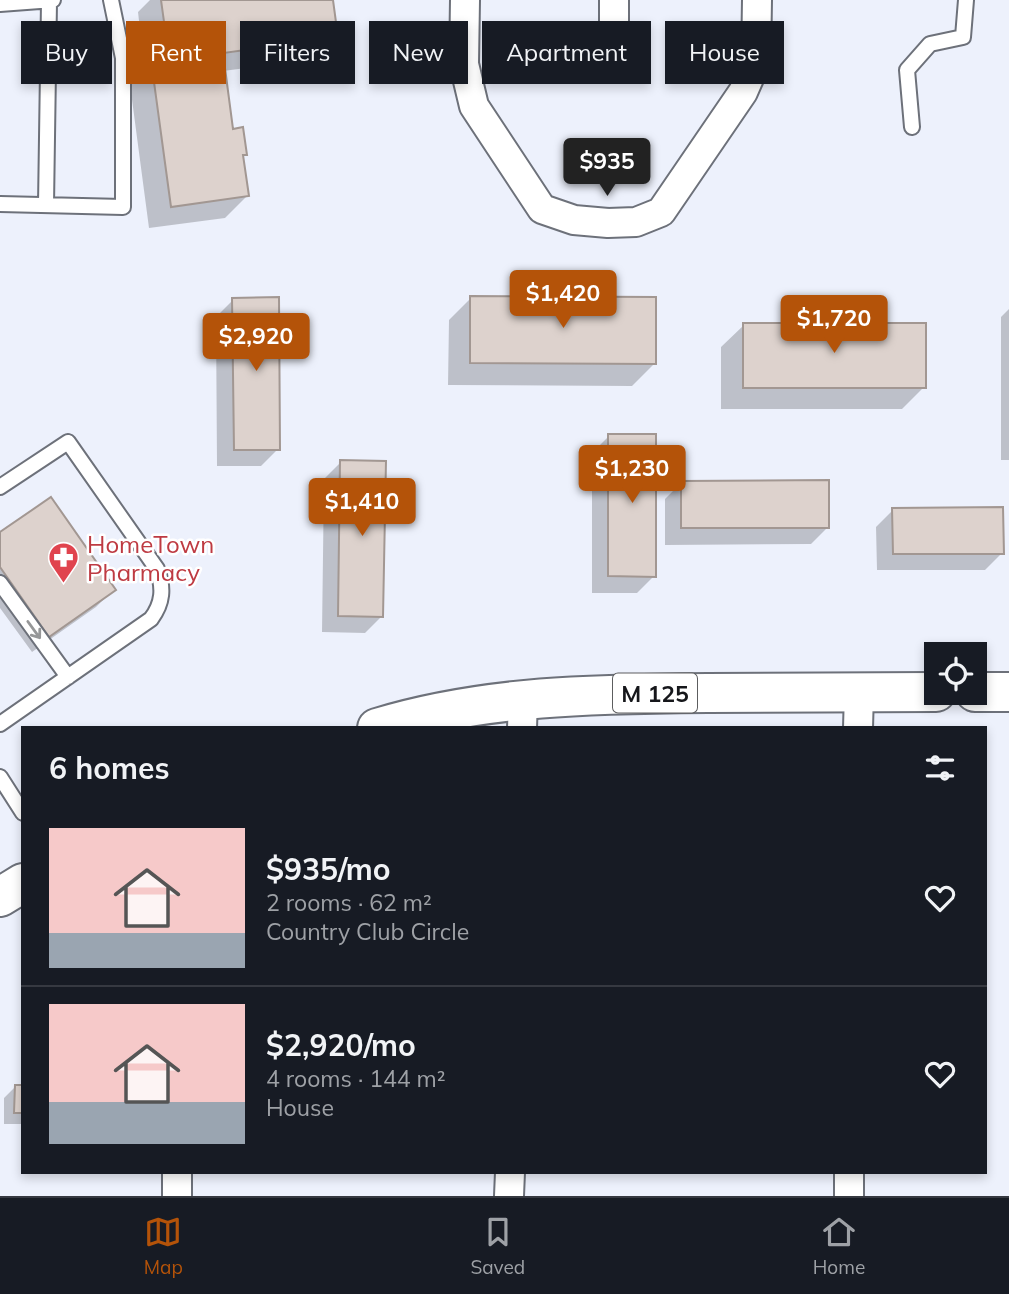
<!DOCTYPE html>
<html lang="en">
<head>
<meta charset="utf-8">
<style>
	:root { --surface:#171b24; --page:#242831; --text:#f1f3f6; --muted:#9ea1a6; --line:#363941; --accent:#b45309 }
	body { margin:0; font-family:Mulish,sans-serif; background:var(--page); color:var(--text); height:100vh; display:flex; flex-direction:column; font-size:26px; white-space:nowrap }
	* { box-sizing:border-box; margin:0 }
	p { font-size:23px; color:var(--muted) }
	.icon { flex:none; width:38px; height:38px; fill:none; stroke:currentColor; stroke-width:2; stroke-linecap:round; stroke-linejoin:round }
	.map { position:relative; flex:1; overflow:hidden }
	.side { position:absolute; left:21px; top:726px; width:966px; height:448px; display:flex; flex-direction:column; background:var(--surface); border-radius:0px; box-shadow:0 4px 10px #0003 }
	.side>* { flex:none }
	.hud { position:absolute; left:21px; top:21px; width:968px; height:63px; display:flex; gap:14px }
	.fabs { position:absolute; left:924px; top:642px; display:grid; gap:14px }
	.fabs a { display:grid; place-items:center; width:63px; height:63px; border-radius:0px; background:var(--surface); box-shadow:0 4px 10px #0003; font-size:35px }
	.price { position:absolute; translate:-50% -60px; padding:0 16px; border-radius:7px; background:var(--accent); color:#fff; font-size:23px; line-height:46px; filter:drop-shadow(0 2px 4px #0008) }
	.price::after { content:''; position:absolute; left:50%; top:42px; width:21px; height:16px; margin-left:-10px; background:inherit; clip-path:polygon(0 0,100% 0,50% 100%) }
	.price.on { background:#222; color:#fff }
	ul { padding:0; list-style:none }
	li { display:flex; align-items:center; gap:21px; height:175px; padding:0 28px }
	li+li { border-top:2px solid var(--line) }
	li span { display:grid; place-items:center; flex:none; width:196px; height:140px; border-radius:0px; color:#555 }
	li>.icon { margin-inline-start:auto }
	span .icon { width:84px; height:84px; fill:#fffc; stroke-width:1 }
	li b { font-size:30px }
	h2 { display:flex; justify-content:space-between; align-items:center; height:84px; padding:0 28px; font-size:30px }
	.tag { padding:0 24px; border-radius:0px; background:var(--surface); box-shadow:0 4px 10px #0003; font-size:24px; line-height:63px }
	.tag.on { background:var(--accent); color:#fff }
	.tab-bar { display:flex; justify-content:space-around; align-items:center; height:98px; border-top:2px solid var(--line); background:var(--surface); font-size:19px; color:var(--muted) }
	.tab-bar a { display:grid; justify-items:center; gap:4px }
	.tab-bar .on { color:var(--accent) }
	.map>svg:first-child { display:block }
	.shadow { fill:#0003 }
	.building { fill:#ddd2cd; stroke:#a29792; stroke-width:2 }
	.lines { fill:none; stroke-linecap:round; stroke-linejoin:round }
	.lane-casing { stroke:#6d717a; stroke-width:18 }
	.street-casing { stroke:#6d717a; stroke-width:32 }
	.primary-casing { stroke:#6d717a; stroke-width:42 }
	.lane { stroke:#fff; stroke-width:14 }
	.street { stroke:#fff; stroke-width:28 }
	.primary { stroke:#fff; stroke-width:38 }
	.oneway { stroke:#969798 }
	.labels { text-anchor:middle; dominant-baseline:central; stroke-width:5; stroke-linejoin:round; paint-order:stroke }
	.shield { fill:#fff; stroke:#5c5d5f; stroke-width:2 }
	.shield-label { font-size:23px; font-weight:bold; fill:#16171b }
	.health-label { font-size:24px; fill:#be3a42; stroke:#fff; text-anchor:start }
</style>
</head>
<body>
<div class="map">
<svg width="1009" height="1196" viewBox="0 0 1009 1196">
	<rect width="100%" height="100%" fill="#edf1fc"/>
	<!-- shadow -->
	<path class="shadow" d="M150 0H332L337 37 314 59 223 71 231 131 245 154 242 158 247 196 225 218 149 228 127 62 142 47 138 12Z
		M471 298 654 364 632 386 448 385 449 320Z
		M233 300 278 449 261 466H217L216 317Z
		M1009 309V460H1001V317Z
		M744 325 924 387 902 409H721V347Z
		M609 436 654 576 637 593H592V453Z
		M341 462 382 616 365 633 322 632 324 479Z
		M682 482 828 527 811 544 665 545V499Z
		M893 510 1002 553 985 570H877L876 527Z
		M0 535 113 590 96 607 32 652 0 608Z
		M15 1087H23V1124H4V1098Z"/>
	<!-- building -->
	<path class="building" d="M161 0H333L338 37 223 53 233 129 243 127 247 155H243L249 196 171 207 148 38 166 36Z
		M470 296 656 297V364L470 363Z
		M279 297 280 450H234L232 298Z
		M743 323H926V388H743Z
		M608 434H656V577L608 576Z
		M340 460 386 461 383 617 338 616Z
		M829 480V528H681V481Z
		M51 497 116 590 49 637 0 567V532Z
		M1003 507 1004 554H893L892 508Z
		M15 1085H23V1113H14Z"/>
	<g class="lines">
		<defs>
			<path id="lane" d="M0 4 53 0
				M912 127 907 70 930 44 963 37 966 0
				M0 204 123 207V58L111 0
				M46 205 49 2
				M0 487 68 442 157 569C164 588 163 603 151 619L0 724
				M0 583 68 677
				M0 777 23 813"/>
			<path id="street" d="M465 0 464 64 474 106 542 209 574 220 608 223 636 222 661 212 743 92 756 62 757 0
				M614 63V0
				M522 728 523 699
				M858 728 859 692
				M177 1196V1172
				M509 1196 510 1172
				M849 1196V1172"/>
			<path id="primary" d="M975 692H1009
				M377 728C485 695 596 694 708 693 784 693 860 692 936 692
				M0 897 23 883"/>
		</defs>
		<!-- lane casing -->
		<use href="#lane" class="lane-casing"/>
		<!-- street casing -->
		<use href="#street" class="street-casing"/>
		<!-- primary casing -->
		<use href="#primary" class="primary-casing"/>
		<!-- lane -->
		<use href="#lane" class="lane"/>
		<!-- street -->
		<use href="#street" class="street"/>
		<!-- primary -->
		<use href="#primary" class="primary"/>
	</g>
	<!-- one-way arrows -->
	<defs><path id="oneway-shaft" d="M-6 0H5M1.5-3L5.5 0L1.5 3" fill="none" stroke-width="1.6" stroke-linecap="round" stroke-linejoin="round" transform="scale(1.75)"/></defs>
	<use class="oneway" href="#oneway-shaft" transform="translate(34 630) rotate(54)"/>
	<!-- icons -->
	<defs>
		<symbol id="pharmacy-pin" viewBox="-11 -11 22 30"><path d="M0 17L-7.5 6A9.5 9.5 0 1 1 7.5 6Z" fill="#e0444e" stroke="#fff"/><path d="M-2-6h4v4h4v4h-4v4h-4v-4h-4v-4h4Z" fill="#fff"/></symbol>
	</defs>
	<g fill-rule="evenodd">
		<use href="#pharmacy-pin" x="46" y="540" width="35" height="47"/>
	</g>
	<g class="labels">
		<!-- shield labels -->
		<rect class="shield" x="613" y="673.5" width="84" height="39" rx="5"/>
		<g class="shield-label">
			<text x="655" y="693">M 125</text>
		</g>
		<!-- health labels -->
		<g class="health-label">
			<text x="87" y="544">HomeTown<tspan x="87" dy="28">Pharmacy</tspan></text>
		</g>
	</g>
</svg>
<div class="fabs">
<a><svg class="icon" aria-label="locate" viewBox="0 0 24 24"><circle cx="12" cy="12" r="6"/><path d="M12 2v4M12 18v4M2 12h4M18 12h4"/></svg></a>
</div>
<b class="price on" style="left:607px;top:198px">$935</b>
<b class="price" style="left:563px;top:330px">$1,420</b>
<b class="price" style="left:834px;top:355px">$1,720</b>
<b class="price" style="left:256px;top:373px">$2,920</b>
<b class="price" style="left:632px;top:505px">$1,230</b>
<b class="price" style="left:362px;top:538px">$1,410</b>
<div class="hud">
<a class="tag">Buy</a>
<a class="tag on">Rent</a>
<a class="tag">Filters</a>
<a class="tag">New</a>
<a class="tag">Apartment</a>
<a class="tag">House</a>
</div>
<section class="side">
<h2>6 homes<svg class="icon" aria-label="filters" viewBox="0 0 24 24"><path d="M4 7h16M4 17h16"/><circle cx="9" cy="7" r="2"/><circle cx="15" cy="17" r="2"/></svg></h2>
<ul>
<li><span style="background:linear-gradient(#f6c9c9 75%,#9aa5b1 0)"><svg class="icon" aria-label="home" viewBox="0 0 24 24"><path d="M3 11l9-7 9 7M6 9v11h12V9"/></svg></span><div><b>$935/mo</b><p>2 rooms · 62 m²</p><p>Country Club Circle</p></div><svg class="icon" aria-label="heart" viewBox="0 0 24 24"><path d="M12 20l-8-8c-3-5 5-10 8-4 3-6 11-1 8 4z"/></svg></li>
<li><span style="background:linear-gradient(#f6c9c9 70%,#9aa5b1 0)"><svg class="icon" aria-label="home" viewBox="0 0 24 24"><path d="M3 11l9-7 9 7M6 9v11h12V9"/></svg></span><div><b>$2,920/mo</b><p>4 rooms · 144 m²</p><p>House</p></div><svg class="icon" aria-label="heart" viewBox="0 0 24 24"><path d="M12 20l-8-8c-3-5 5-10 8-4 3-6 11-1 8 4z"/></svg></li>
</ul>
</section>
</div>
<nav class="tab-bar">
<a class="on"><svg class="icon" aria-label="map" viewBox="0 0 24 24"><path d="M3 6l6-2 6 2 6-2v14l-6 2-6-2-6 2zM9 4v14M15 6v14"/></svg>Map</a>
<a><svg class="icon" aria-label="saved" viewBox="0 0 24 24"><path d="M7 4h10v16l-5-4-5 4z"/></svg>Saved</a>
<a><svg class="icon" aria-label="home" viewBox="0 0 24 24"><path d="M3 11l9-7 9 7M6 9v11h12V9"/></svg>Home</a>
</nav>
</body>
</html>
